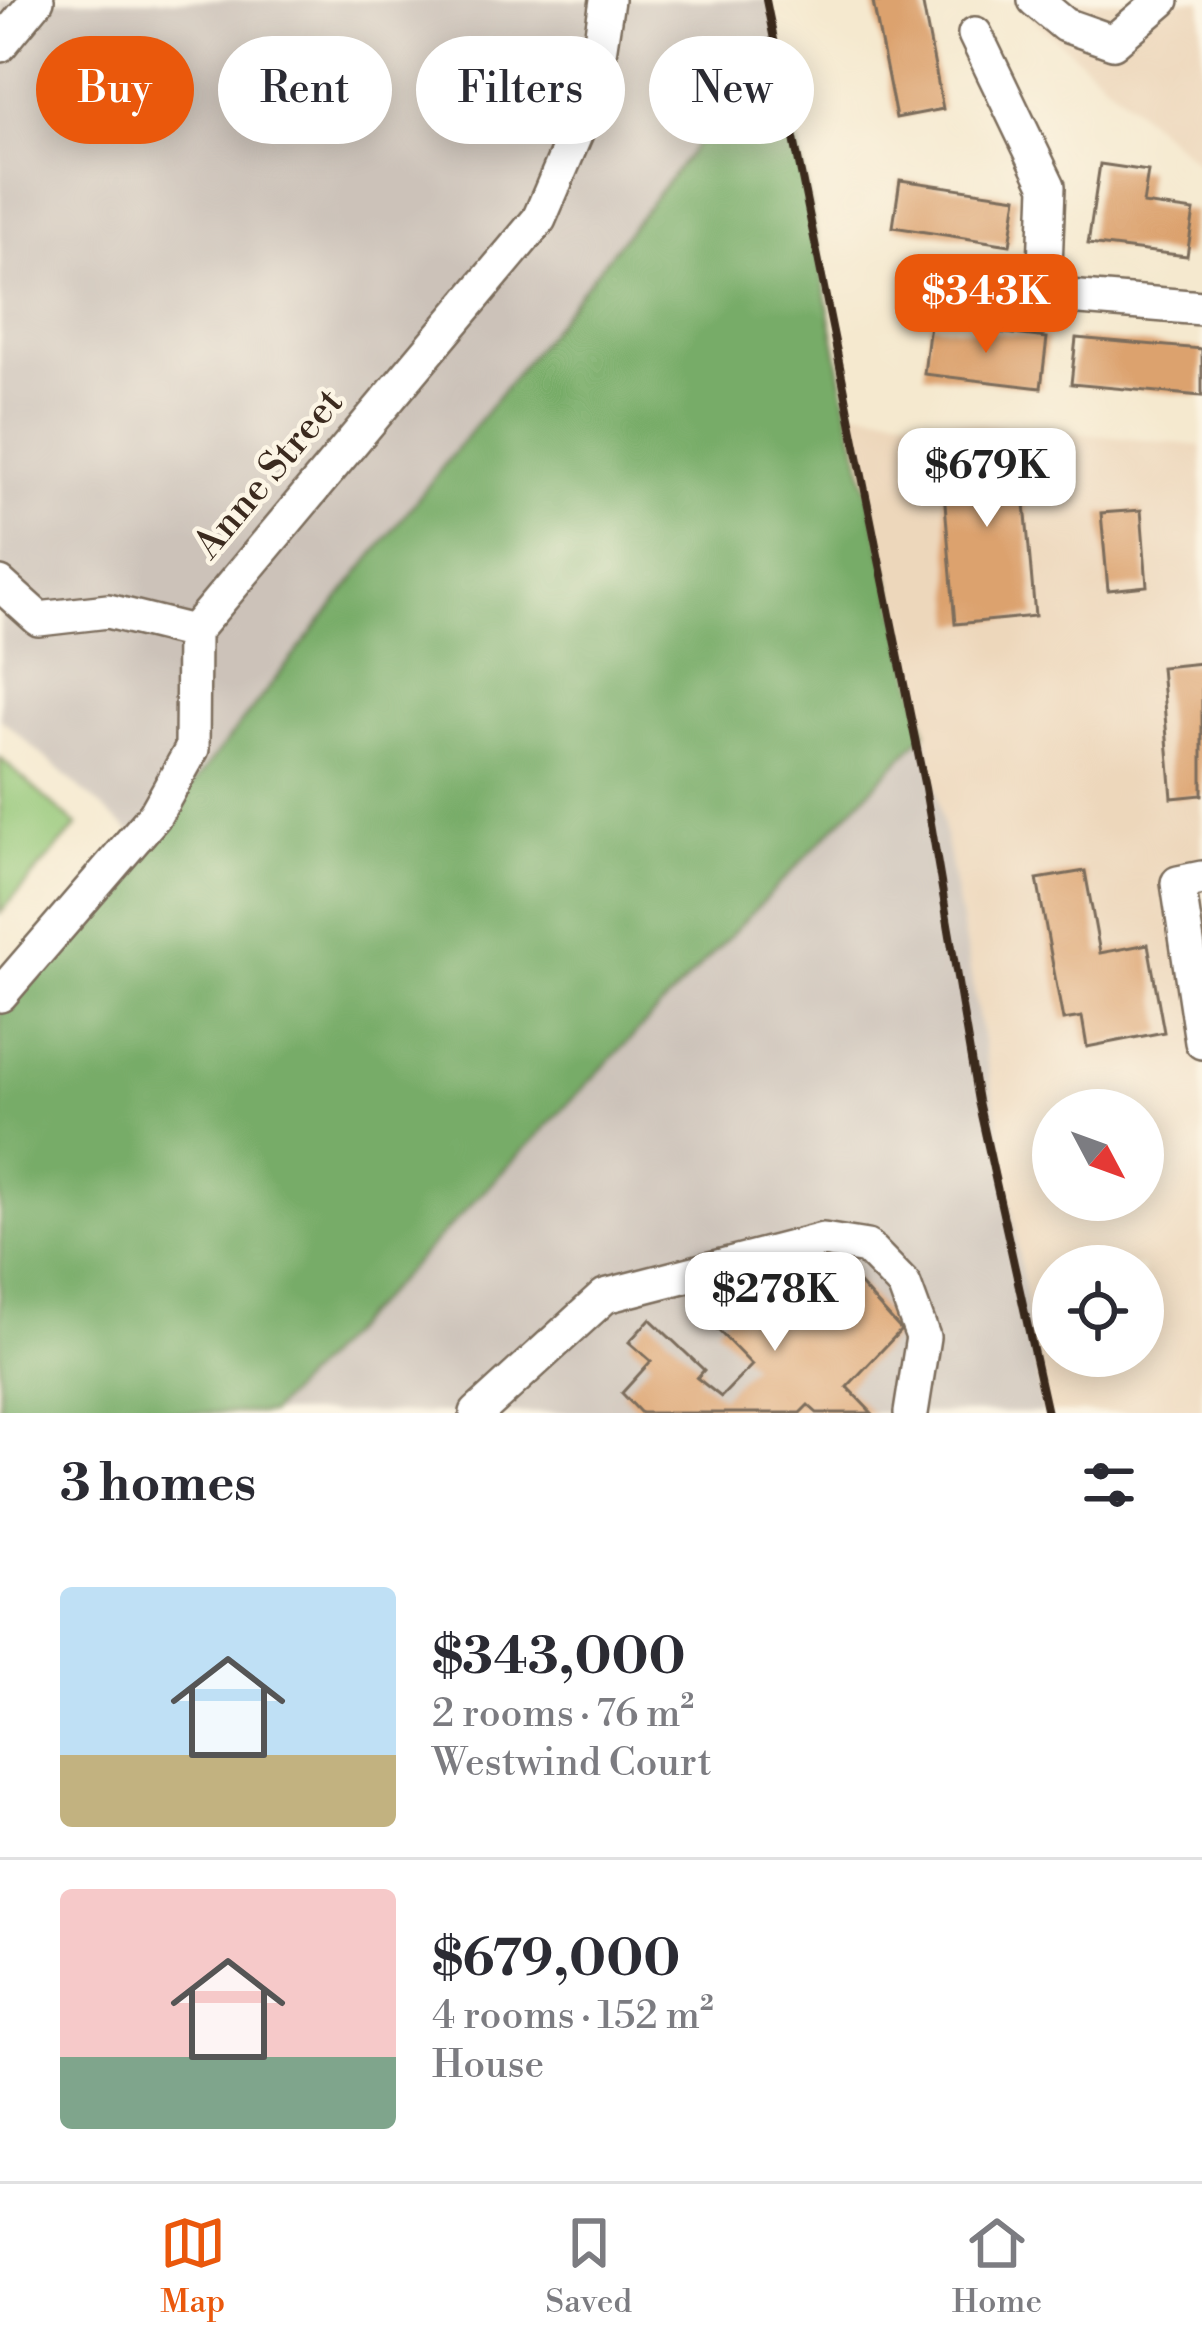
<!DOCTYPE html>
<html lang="en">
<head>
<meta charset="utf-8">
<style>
	:root { --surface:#fff; --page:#f7f7f7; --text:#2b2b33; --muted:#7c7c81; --line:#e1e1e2; --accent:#ea580c }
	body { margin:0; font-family:"Libre Bodoni",serif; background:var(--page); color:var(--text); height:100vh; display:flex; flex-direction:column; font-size:45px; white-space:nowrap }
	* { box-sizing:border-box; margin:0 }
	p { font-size:39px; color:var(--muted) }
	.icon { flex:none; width:66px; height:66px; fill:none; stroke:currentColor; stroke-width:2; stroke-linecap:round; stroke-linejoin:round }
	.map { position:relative; height:1413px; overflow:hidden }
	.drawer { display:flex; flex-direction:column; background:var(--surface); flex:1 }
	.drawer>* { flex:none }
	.guide { position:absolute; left:36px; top:36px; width:1131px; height:108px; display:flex; gap:24px }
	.needle { width:78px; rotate:131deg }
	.controls { position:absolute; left:1032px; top:1089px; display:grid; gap:24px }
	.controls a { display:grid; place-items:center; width:132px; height:132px; border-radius:50%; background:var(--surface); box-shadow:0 6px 30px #0003; font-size:60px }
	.price { position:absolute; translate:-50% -102px; padding:0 27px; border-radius:24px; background:#fff; color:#222; font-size:39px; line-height:78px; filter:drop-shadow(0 3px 6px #0008) }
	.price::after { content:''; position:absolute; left:50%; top:72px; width:36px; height:27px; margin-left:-18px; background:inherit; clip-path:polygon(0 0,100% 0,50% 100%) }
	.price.selected { background:var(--accent); color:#fff }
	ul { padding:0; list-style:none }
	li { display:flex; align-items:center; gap:36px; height:300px; padding:0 60px }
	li+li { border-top:3px solid var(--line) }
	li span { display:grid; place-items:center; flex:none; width:336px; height:240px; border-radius:12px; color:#555 }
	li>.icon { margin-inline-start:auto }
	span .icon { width:144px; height:144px; fill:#fffc; stroke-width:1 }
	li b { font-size:51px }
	h2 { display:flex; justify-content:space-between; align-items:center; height:144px; padding:0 60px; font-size:51px }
	.tag { padding:0 42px; border-radius:54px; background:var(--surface); box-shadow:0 6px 30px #0003; font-size:42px; line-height:108px }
	.tag.selected { background:var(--accent); color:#fff }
	.dock { display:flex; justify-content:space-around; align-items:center; height:168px; border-top:3px solid var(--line); background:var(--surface); font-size:33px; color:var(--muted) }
	.dock a { display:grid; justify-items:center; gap:6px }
	.dock .selected { color:var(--accent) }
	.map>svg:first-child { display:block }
	.built { fill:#edd7bb; fill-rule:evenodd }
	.industrial { fill:#ccc2b9 }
	.green { fill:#94c778; stroke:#68784b; stroke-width:3 }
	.forest { fill:#77ac68; stroke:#596b43; stroke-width:3 }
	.building { fill:#dca26e }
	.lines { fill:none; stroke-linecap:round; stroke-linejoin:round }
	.minor-casing { stroke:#7c6d5c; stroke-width:38 }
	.minor { stroke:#fff; stroke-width:33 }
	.rail { stroke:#3b2a1e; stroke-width:8 }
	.labels { text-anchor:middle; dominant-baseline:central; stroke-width:9; stroke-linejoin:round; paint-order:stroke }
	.street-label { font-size:39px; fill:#3b2a1e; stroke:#fcf5e5 }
</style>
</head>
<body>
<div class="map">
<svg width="1202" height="1413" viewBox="0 0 1202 1413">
	<rect width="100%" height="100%" fill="#fcf5e5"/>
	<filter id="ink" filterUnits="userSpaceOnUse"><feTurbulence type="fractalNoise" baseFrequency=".00833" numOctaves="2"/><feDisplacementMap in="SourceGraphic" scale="24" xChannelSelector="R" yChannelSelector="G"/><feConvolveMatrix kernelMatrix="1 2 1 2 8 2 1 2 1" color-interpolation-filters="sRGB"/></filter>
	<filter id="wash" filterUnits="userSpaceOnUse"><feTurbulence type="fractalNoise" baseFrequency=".004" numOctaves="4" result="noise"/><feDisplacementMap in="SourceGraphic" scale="48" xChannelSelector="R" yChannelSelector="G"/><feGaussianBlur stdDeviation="2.7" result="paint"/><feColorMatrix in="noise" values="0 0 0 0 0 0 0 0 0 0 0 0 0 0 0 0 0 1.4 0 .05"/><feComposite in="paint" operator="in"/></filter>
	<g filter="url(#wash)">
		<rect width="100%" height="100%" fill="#f5e9cf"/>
		<!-- built -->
		<path class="built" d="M1012 0H1202V167Z
			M848 410 1202 446V1413H1043L1001 1137 912 657ZM1053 1110H1143V1200H1053ZM1053 1266H1143V1356H1053Z"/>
		<!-- industrial -->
		<path class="industrial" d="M0 0H768L778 41 145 845 0 718Z
			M926 732 1001 1137 1043 1413H270Z"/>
		<!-- green -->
		<path class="green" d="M0 758 77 826 0 913Z"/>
		<!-- forest -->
		<path class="forest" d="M778 41 848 410 926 732 270 1413H0V998L145 845Z"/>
		<g id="blocks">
			<!-- building -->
			<path class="building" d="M922 0 943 109 896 118 873 2Z
				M1100 164 1148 171 1143 204 1194 211 1187 256 1088 244Z
				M900 180 1017 197 1010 245 893 227Z
				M930 324 1047 338 1041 388 924 374Z
				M1076 338 1202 349V396L1071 384Z
				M1019 436 1035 616 955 624 940 443Z
				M1141 510 1147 586 1108 590 1101 513Z
				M1202 663V795L1172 798 1161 667Z
				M1085 871 1100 953 1148 944 1164 1032 1087 1047 1082 1017 1063 1020 1037 879Z
				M835 1257 901 1330 847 1387 872 1413H817L808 1405 800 1413H641L622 1393 651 1361 629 1342 650 1319 704 1370 697 1378 721 1397 752 1365 716 1328 748 1292 774 1317Z"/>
		</g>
	</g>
	<g filter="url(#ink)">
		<use href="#blocks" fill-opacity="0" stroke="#7c6d5c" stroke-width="3"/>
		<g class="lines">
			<defs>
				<path id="minor" d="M1035 0 1065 25 1113 42 1162 0
					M975 34 1048 186 1044 295
					M0 45 37 0
					M923 285 1202 308
					M0 584 39 619 108 611 193 632
					M1202 878 1178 883 1202 1042
					M0 995 155 815 192 749 193 632 539 219 593 93 607 0
					M477 1413 605 1296 823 1240 867 1247 904 1285 923 1337 911 1413"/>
			</defs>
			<!-- minor casing -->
			<use href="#minor" class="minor-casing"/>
			<!-- minor -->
			<use href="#minor" class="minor"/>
			<!-- rail -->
			<path class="rail" d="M766 0 925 788 978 1101 1047 1413"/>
		</g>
	</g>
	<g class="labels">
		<!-- street labels -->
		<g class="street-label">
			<text transform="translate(269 474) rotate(-50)">Anne Street</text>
		</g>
	</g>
</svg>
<div class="controls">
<a><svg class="needle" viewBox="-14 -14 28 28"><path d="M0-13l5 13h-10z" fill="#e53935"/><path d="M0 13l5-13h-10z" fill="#7c7c81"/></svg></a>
<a><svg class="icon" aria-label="locate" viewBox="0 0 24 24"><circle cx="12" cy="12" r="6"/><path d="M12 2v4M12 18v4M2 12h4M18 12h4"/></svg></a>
</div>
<b class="price selected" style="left:986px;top:356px">$343K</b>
<b class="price" style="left:987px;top:530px">$679K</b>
<b class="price" style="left:775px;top:1354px">$278K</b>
<div class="guide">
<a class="tag selected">Buy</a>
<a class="tag">Rent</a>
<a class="tag">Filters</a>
<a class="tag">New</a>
</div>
</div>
<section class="drawer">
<h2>3 homes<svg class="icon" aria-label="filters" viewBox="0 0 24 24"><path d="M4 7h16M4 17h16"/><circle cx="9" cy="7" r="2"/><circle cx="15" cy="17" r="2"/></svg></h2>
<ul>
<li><span style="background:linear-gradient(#bfe0f5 70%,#c2b280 0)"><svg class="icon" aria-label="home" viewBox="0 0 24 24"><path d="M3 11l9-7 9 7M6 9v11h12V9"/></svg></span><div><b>$343,000</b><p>2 rooms · 76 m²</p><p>Westwind Court</p></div></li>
<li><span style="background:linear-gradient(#f6c9c9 70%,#7fa58c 0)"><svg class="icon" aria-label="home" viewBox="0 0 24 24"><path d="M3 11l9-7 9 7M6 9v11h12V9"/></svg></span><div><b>$679,000</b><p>4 rooms · 152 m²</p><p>House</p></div></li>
</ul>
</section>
<nav class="dock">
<a class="selected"><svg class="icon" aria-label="map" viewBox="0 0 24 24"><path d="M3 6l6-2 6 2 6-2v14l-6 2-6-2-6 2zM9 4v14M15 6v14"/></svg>Map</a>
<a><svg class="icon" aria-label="saved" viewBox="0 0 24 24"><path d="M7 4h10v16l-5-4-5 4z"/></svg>Saved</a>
<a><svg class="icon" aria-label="home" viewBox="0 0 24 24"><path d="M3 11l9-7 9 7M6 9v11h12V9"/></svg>Home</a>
</nav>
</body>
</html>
